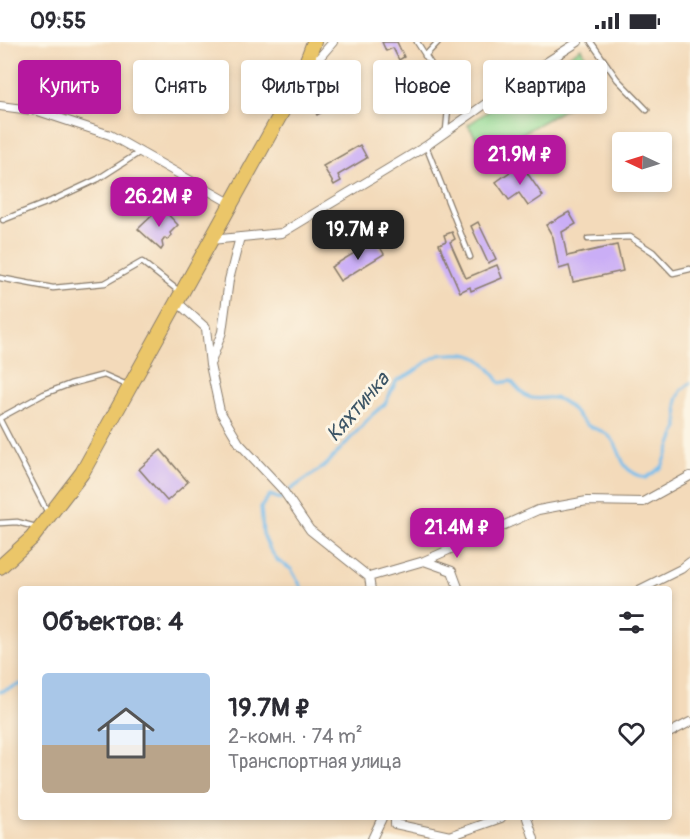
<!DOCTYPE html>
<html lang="ru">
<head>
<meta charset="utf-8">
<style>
	:root { --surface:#fff; --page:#f7f7f7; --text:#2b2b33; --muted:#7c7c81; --accent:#b5179e }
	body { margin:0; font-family:Pangolin,sans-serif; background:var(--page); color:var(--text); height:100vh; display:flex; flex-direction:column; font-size:22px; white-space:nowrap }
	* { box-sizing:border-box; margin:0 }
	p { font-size:20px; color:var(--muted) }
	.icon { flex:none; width:33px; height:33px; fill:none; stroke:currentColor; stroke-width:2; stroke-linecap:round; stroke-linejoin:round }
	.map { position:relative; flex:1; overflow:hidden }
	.drawer { position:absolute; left:18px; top:544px; width:654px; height:234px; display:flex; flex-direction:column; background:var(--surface); border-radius:6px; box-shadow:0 3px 9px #0003 }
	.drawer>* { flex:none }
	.banner { position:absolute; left:18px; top:18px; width:654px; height:54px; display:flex; gap:12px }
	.needle { width:39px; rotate:274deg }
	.fabs { position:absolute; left:612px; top:90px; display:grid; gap:12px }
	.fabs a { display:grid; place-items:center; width:60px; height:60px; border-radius:6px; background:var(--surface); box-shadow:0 3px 9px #0003; font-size:30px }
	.price { position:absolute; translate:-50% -51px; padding:0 14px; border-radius:12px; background:var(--accent); color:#fff; font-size:20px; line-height:39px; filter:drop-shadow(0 2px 3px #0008) }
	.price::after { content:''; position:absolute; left:50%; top:36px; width:18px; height:14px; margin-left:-9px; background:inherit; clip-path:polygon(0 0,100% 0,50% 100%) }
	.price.active { background:#222; color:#fff }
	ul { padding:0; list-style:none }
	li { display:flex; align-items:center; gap:18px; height:150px; padding:0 24px }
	li span { display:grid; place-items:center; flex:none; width:168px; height:120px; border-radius:6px; color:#555 }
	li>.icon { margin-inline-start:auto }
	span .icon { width:72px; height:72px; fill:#fffc; stroke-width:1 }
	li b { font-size:26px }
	h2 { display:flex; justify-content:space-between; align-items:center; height:72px; padding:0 24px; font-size:26px }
	.tag { padding:0 21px; border-radius:6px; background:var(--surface); box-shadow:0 3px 9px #0003; font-size:21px; line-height:54px }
	.tag.active { background:var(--accent); color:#fff }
	.status { display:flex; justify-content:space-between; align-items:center; height:42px; padding:0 30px; background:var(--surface); direction:ltr }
	.status svg { height:16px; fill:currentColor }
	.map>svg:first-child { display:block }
	.green { fill:#95dc97; stroke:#587c5a; stroke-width:1.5 }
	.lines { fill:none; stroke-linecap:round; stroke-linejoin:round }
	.stream { stroke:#75bded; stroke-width:3 }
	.building { fill:#caaef6 }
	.lane-casing { stroke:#887b6b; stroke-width:7 }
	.street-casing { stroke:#887b6b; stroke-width:10 }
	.primary-casing { stroke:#887b6b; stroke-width:16 }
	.lane { stroke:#fff; stroke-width:4.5 }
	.street { stroke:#fff; stroke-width:8 }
	.primary { stroke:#ebc669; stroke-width:14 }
	.labels { text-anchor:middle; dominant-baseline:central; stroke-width:6; stroke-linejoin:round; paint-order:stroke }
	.water-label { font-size:21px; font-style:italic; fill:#3b5465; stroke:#fcf5e5 }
</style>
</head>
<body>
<div class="status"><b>09:55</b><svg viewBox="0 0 49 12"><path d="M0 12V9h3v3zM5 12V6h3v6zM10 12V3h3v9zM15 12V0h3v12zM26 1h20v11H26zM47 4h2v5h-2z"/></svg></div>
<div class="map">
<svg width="690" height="797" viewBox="0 0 690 797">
	<rect width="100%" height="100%" fill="#fcf5e5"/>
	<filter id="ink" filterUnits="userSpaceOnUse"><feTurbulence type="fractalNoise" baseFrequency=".0167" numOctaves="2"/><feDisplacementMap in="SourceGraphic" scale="12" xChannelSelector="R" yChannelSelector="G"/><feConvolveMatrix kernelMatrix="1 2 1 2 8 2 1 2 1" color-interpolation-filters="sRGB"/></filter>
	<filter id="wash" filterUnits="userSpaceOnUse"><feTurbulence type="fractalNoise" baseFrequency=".008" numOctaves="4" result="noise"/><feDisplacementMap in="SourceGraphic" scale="24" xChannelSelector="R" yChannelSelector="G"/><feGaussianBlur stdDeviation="1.35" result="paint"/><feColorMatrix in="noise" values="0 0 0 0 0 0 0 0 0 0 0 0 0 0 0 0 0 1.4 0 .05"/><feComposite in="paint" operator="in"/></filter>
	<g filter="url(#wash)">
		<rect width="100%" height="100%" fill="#f3daba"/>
		<!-- green -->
		<path class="green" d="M581 6 602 46 486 112 468 83Z"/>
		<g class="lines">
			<!-- stream -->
			<path class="stream" d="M290 448 326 423 373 372 385 362 397 338C415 333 421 321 437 314 441 312 447 312 451 312 479 310 485 319 500 341L511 339C516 344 522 352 528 355 538 360 548 352 560 358 571 362 577 376 587 383 593 387 603 388 608 393 627 411 613 426 646 436L662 425 678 385 677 358 681 349 690 341
				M285 453 280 457 270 453 261 465 263 492 269 506 278 519 291 527 303 548
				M0 650 21 642"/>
		</g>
		<g id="blocks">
			<!-- building -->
			<path class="building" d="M382 0H397L404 15 399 18 393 6 386 9Z
				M348 25 361 48 317 73 309 57 312 45Z
				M360 103 367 116 338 133 341 139 334 143 323 124Z
				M521 122 543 154 528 164 519 151 509 158 496 140Z
				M161 165 178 183 170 191 172 193 167 198 165 196 162 200 163 205 161 208 138 187Z
				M569 170 576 182 562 190 567 214 617 203 623 229 573 240 569 224 559 227 553 195 546 183Z
				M478 180 496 217 488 221 471 184Z
				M452 190 455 197 450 200 466 236 497 223 502 236 471 249 470 245 460 250 439 202 446 199 444 193Z
				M376 198 384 212 340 239 331 225Z
				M161 408 188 440 167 459 139 427Z"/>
		</g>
	</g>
	<g filter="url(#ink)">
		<use href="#blocks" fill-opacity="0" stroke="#887b6b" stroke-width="1.5"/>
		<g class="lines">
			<defs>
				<path id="lane" d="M417 0 436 30 449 57 446 88
					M591 0 617 37 647 68
					M425 14 438 0
					M426 104 470 215
					M3 178 51 159 98 137 140 110
					M588 197 630 195 653 210 673 231 690 227
					M0 236 53 246 105 241 142 220 180 250
					M0 376 44 352 70 342 104 333 127 343
					M0 378 48 471
					M0 481 17 480 36 485"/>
				<path id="street" d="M306 31 333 0
					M0 64 38 69 110 93 232 162
					M211 198 282 191 426 104 525 34 578 0
					M177 260 206 286 210 323 220 369 239 401 282 447 310 488 369 535 371 548
					M211 320 222 290 229 238 240 195
					M424 519 452 529 459 548
					M369 535 424 519 538 468 587 459 643 460 690 434
					M639 548 681 527 690 520
					M669 691 690 680
					M395 776V782L450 794 501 776
					M527 776 534 797
					M372 797 382 776"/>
				<path id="primary" d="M0 525 32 496 82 431 299 39 314 0"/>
			</defs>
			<!-- lane casing -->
			<use href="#lane" class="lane-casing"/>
			<!-- street casing -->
			<use href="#street" class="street-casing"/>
			<!-- primary casing -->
			<use href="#primary" class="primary-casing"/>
			<!-- lane -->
			<use href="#lane" class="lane"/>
			<!-- street -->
			<use href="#street" class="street"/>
			<!-- primary -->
			<use href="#primary" class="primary"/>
		</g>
	</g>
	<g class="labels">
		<!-- water labels -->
		<g class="water-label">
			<text transform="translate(358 365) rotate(-49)">Кяхтинка</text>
		</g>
	</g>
</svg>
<div class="fabs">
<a><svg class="needle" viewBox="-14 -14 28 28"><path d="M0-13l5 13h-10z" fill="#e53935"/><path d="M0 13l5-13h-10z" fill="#7c7c81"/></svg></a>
</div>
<b class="price" style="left:520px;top:144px">21.9M ₽</b>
<b class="price" style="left:159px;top:186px">26.2M ₽</b>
<b class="price active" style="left:358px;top:219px">19.7M ₽</b>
<b class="price" style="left:457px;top:517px">21.4M ₽</b>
<div class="banner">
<a class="tag active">Купить</a>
<a class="tag">Снять</a>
<a class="tag">Фильтры</a>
<a class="tag">Новое</a>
<a class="tag">Квартира</a>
</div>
<section class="drawer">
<h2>Объектов: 4<svg class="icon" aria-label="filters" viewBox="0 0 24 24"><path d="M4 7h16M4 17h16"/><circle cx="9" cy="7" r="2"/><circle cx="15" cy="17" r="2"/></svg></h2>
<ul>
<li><span style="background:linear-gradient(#a9c7e8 60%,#b9a48a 0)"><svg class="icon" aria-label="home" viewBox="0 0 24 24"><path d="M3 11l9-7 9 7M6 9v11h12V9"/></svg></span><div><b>19.7M ₽</b><p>2-комн. · 74 m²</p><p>Транспортная улица</p></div><svg class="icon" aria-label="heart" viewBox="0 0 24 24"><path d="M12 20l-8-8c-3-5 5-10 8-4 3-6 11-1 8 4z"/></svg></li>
</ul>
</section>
</div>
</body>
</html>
